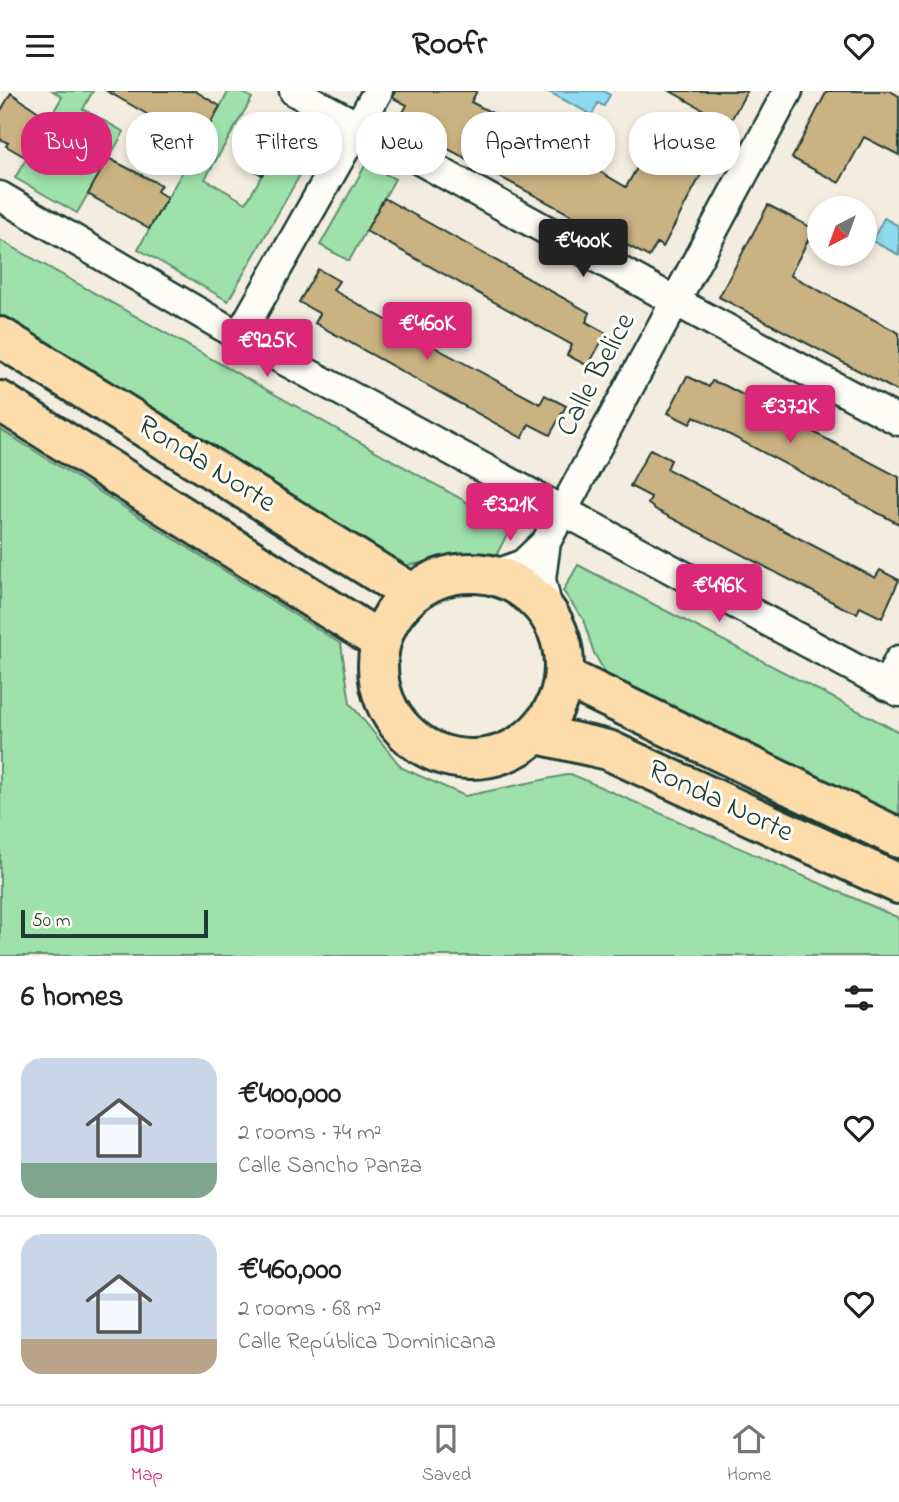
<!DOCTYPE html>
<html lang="en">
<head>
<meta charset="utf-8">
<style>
	:root { --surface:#fff; --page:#f2f2f2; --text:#222; --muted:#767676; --line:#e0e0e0; --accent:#db2777 }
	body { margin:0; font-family:"Indie Flower",sans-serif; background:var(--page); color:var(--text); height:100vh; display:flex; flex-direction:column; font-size:26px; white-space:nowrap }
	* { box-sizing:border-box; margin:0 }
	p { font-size:23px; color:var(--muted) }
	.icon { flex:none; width:38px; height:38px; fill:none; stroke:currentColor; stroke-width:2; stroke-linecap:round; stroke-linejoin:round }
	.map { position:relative; height:865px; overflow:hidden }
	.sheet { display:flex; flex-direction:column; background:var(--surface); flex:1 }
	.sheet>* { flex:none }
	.banner { position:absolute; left:21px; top:21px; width:858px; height:63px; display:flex; gap:14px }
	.needle { width:46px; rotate:221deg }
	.fabs { position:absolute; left:807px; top:105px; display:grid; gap:14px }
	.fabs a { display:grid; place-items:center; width:70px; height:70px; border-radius:50%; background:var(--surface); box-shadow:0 4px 10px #0003; font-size:35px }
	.scale { position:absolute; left:21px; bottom:18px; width:187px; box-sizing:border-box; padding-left:7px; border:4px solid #1f3d34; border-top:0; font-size:19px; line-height:24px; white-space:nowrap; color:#1f3d34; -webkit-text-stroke:5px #fdfcf7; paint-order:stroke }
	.price { position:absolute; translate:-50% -60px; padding:0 16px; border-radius:7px; background:var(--accent); color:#fff; font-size:23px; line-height:46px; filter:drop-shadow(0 2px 4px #0008) }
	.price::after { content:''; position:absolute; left:50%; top:42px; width:21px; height:16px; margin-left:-10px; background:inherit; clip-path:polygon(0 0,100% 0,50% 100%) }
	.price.current { background:#222; color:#fff }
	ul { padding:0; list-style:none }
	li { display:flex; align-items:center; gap:21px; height:175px; padding:0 21px }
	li+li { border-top:2px solid var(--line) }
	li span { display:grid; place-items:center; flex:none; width:196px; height:140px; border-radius:21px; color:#555 }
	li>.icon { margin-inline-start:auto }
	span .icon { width:84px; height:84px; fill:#fffc; stroke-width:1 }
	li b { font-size:30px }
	h2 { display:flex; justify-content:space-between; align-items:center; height:84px; padding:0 21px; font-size:30px }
	.chip { padding:0 24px; border-radius:28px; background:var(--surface); box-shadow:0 4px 10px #0003; font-size:24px; line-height:63px }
	.chip.current { background:var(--accent); color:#fff }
	header { display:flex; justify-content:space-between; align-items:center; height:91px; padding:0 21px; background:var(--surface); font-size:32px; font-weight:700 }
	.menu { display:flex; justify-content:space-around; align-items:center; height:98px; border-top:2px solid var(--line); background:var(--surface); font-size:19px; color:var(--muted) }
	.menu a { display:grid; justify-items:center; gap:4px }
	.menu .current { color:var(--accent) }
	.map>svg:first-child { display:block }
	.green { fill:#9ee1ab; stroke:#5e8f70; stroke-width:2 }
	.water { fill:#8edaee; stroke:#629ba4; stroke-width:2 }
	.building { fill:#cbb282; stroke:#1f3d34; stroke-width:2 }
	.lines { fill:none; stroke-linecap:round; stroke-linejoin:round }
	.minor-casing { stroke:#1f3d34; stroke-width:33 }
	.primary-casing { stroke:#1f3d34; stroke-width:44 }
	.minor { stroke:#fdfcf7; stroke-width:28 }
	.primary { stroke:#fddcac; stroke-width:38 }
	.labels { text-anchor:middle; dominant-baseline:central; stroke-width:6; stroke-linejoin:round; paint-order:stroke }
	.street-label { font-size:30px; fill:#1f3d34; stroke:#fdfcf7 }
</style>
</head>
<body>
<header><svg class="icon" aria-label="menu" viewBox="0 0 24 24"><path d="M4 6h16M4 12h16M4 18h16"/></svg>Roofr<svg class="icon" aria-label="heart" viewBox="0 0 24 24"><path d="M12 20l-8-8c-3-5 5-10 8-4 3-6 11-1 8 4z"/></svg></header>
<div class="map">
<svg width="899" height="865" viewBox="0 0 899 865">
	<rect width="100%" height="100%" fill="#f3ede0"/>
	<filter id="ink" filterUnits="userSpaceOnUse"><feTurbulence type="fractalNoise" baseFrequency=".0143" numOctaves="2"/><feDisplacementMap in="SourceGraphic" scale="14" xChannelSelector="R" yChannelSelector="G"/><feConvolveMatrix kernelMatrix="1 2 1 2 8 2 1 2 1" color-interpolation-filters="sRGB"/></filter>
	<g filter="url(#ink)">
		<!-- green -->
		<path class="green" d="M53 0H93L83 18 124 41 77 122 15 87 62 6Z
			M229 0H240L252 7 205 88 246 112 293 31 321 47 228 210 138 158Z
			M366 73 395 88 349 170 320 154Z
			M0 149 511 436 497 463C462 460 432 473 397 475L0 233Z
			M0 338 341 553 350 612 402 677 465 705 571 683 899 827V865H0Z
			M578 474 899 641V731L610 590 594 562 583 528 563 500Z"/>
		<!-- water -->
		<path class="water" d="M547 0H603L610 4 604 15 598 12 592 24Z
			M884 127 899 135V164L872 150Z"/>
		<!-- building -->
		<path class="building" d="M107 0H195L220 15 199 53Z
			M395 0H477L471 11 553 53 626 96 651 52 703 80 663 156 657 152 649 166 411 38 413 36 399 29 407 14 393 7Z
			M670 0H747L729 33Z
			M827 0H890L899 5V64L864 46 839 92 792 67Z
			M11 2 49 28 27 67 6 55 8 52 0 48V21Z
			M261 39 282 50 262 84 241 72Z
			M108 67 161 94 157 100 167 107 149 138 88 103Z
			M384 107 590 222 586 231 606 242 588 275 567 264 572 254 366 140Z
			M768 114 814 138 790 184 899 242V301L719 206Z
			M318 178 339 190 333 199 436 257 540 313 545 304 566 315 550 344 529 333 522 347 315 232 320 223 299 211Z
			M687 285 709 296 712 290 724 294 899 386V433L694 325 690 333 668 322Z
			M650 358 671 369 667 378 766 430 875 487 880 479 899 489 882 527 860 516 857 522 846 518 658 420 648 413 651 406 630 395Z"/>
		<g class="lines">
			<defs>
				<path id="minor" d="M294 0 675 210 899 330
					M0 105 239 245 899 601
					M239 245 378 0
					M494 484 523 473 546 451
					M549 524 541 488 546 451 788 0
					M886 595 899 569"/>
				<path id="primary" d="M0 246 411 502
					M0 310 380 550
					M378 575a93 93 0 1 1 186 0a93 93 0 1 1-186 0Z
					M565 586 899 747
					M537 643 608 659 899 793"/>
			</defs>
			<!-- minor casing -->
			<use href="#minor" class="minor-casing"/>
			<!-- primary casing -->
			<use href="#primary" class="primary-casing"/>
			<!-- minor -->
			<use href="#minor" class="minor"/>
			<!-- primary -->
			<use href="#primary" class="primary"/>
		</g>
	</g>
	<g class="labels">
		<!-- street labels -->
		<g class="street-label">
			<text transform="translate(597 284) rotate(-62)">Calle Belice</text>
			<text transform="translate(206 374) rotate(32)">Ronda Norte</text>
			<text transform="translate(720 711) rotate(25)">Ronda Norte</text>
		</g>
	</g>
</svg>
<div class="fabs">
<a><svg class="needle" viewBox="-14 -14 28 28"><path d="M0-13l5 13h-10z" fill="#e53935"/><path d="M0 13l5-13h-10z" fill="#767676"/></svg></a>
</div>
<div class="scale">50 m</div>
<b class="price current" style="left:583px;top:188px">€400K</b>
<b class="price" style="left:427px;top:271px">€460K</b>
<b class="price" style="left:267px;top:288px">€925K</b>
<b class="price" style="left:790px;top:354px">€372K</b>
<b class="price" style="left:510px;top:452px">€321K</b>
<b class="price" style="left:719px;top:533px">€496K</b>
<div class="banner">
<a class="chip current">Buy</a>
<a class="chip">Rent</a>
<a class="chip">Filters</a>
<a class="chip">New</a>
<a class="chip">Apartment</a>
<a class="chip">House</a>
</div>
</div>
<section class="sheet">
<h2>6 homes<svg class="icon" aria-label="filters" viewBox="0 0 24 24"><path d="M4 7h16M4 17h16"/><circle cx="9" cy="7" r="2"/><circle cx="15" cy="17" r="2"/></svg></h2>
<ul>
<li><span style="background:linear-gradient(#c9d6e8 75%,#7fa58c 0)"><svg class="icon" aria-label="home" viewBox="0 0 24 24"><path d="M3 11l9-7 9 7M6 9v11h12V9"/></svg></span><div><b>€400,000</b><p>2 rooms · 74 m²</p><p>Calle Sancho Panza</p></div><svg class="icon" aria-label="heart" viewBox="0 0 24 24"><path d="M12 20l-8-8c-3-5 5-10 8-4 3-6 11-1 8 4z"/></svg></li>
<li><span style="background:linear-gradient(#c9d6e8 75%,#b9a48a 0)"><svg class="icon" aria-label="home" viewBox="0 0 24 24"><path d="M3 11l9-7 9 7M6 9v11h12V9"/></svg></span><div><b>€460,000</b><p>2 rooms · 68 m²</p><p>Calle República Dominicana</p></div><svg class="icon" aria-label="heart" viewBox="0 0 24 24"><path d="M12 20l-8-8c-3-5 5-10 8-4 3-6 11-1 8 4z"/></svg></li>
</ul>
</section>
<nav class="menu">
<a class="current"><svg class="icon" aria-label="map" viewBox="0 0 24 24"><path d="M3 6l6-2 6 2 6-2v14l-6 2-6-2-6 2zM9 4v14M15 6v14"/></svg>Map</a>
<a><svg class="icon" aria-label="saved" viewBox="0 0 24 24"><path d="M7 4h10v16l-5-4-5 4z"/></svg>Saved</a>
<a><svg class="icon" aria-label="home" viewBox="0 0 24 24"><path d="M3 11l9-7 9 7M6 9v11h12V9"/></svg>Home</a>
</nav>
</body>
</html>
